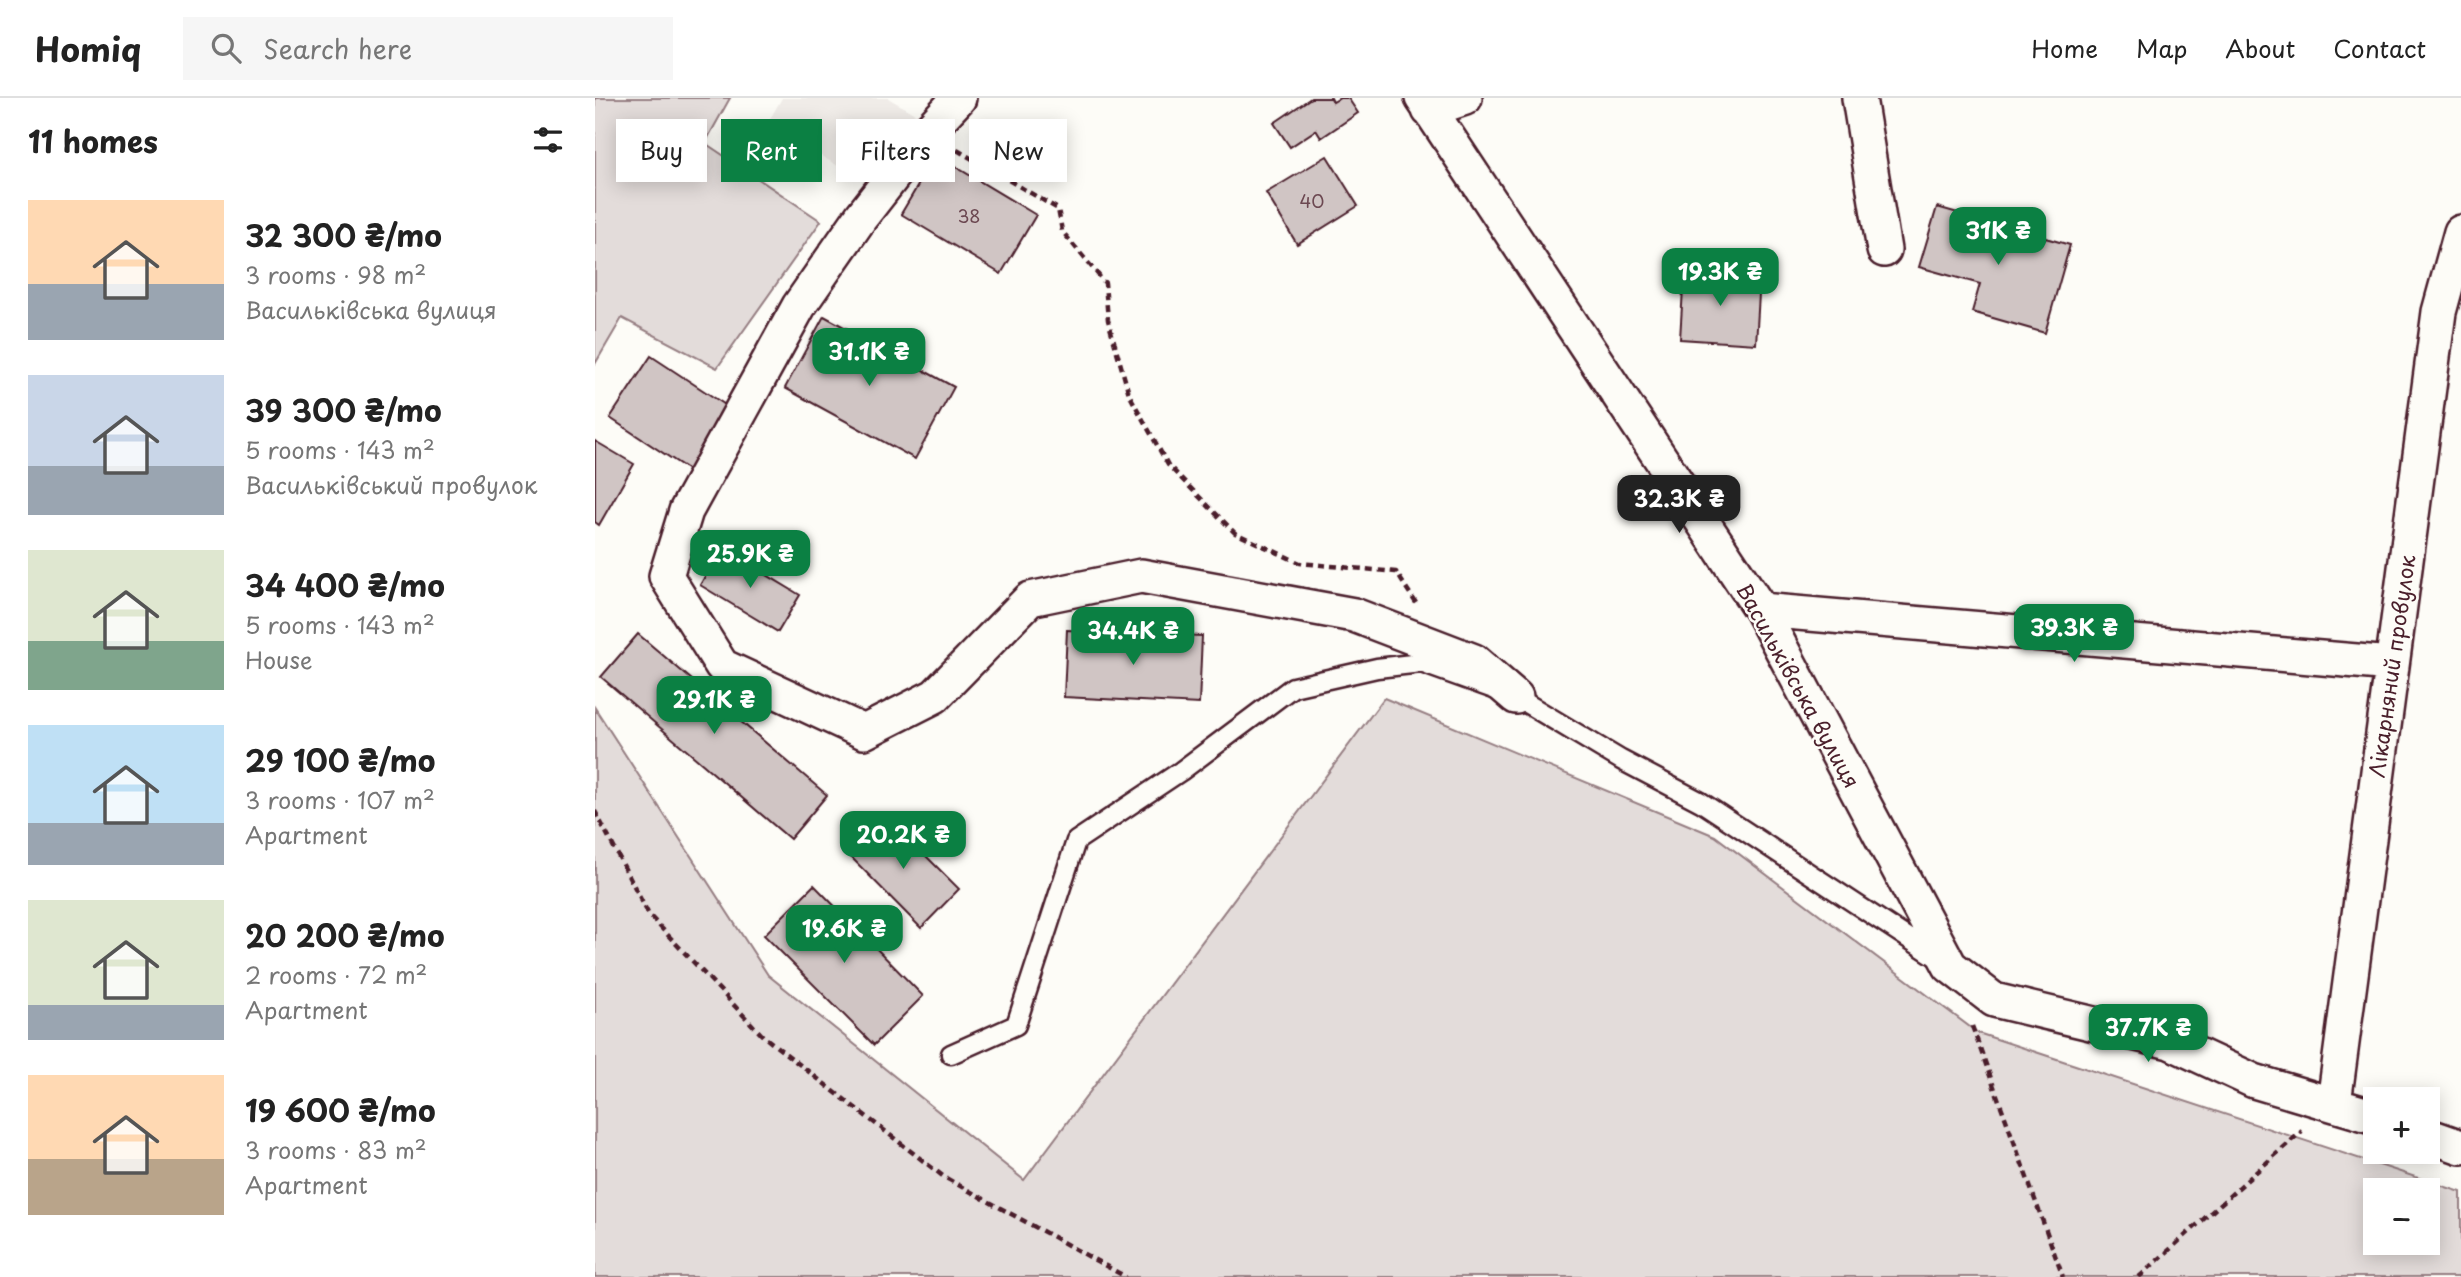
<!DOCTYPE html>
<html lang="en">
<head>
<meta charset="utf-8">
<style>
	:root { --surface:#fff; --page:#f6f6f6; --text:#222; --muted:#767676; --line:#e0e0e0; --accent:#0b8043 }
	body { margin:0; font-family:"Playpen Sans",sans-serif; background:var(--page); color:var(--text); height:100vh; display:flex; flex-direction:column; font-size:26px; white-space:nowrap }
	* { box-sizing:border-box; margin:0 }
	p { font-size:23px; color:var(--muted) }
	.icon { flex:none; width:38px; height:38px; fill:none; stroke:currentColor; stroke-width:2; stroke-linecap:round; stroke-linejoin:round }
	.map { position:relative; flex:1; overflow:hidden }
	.drawer { display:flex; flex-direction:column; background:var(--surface); width:595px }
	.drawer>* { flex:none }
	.guide { position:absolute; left:21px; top:21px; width:665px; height:63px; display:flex; gap:14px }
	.controls { position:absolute; left:1768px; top:989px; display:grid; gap:14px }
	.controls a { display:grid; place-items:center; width:77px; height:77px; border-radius:0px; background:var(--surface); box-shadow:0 4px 18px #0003; font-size:35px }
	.price { position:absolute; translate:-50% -60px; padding:0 16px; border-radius:14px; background:var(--accent); color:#fff; font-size:23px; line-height:46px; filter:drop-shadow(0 2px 4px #0008) }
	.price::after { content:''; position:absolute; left:50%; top:42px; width:21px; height:16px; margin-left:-10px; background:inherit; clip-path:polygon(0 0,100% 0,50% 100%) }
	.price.current { background:#222; color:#fff }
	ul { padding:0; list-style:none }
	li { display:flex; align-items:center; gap:21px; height:175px; padding:0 28px }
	li span { display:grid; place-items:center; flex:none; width:196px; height:140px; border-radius:0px; color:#555 }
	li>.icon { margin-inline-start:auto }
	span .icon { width:84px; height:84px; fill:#fffc; stroke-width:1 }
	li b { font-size:30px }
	h2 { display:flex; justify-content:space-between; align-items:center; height:84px; padding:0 28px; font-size:30px }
	.pill { padding:0 24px; border-radius:0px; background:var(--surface); box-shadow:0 4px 18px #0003; font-size:24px; line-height:63px }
	.pill.current { background:var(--accent); color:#fff }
	header { display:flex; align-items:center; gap:42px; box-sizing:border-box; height:98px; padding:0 35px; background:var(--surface); border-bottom:2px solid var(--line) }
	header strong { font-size:33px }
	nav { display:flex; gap:38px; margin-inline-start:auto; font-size:24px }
	.search { width:490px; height:63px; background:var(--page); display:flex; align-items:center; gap:18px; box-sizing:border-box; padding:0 24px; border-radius:0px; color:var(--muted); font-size:26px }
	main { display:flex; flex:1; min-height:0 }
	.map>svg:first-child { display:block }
	.built { fill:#f0ece8 }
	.green { fill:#e3dcda; stroke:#967e82; stroke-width:2; fill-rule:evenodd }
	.building { fill:#d0c5c4; stroke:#4a1f2b; stroke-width:2 }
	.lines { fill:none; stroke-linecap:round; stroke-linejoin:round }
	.lane-casing { stroke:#4a1f2b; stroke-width:23 }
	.street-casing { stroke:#4a1f2b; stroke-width:38 }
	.path { stroke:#4a1f2b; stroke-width:4.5; stroke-dasharray:7 5; stroke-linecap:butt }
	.lane { stroke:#fdfcf7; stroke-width:18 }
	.street { stroke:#fdfcf7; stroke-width:33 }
	.labels { text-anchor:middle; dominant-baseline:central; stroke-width:5; stroke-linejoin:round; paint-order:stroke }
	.number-label { font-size:18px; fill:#6c4851 }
	.street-label { font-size:21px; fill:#4a1f2b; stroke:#fdfcf7 }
</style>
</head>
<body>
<header>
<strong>Homiq</strong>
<div class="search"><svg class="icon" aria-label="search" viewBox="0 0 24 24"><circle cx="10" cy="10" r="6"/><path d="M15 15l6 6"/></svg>Search here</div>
<nav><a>Home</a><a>Map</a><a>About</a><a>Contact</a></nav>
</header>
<main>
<section class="drawer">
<h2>11 homes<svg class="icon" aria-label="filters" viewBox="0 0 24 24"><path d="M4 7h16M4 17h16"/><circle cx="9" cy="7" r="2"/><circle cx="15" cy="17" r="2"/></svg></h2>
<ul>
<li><span style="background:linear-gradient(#ffd9b3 60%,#9aa5b1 0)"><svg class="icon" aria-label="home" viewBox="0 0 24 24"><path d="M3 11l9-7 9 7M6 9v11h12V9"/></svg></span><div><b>32 300 ₴/mo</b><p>3 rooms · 98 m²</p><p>Васильківська вулиця</p></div></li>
<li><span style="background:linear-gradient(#c9d6e8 65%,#9aa5b1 0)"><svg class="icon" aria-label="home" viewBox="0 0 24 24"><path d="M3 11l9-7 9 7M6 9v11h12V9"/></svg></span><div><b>39 300 ₴/mo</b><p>5 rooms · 143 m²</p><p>Васильківський провулок</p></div></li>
<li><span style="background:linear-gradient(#dfe7d0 65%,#7fa58c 0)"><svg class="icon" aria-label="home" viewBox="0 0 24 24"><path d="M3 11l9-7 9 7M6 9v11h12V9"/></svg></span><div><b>34 400 ₴/mo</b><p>5 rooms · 143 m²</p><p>House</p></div></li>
<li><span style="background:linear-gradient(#bfe0f5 70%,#9aa5b1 0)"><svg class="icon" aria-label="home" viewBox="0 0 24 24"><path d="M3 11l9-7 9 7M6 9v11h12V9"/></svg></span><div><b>29 100 ₴/mo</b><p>3 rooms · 107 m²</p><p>Apartment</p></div></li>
<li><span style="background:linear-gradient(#dfe7d0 75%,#9aa5b1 0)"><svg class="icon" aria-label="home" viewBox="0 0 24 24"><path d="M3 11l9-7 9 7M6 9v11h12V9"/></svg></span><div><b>20 200 ₴/mo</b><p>2 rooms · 72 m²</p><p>Apartment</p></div></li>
<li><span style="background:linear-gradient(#ffd9b3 60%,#b9a48a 0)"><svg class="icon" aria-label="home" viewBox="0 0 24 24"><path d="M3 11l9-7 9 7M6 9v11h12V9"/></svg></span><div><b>19 600 ₴/mo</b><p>3 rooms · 83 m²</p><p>Apartment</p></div></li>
</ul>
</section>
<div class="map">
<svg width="1866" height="1179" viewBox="0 0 1866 1179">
	<rect width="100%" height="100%" fill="#fdfcf7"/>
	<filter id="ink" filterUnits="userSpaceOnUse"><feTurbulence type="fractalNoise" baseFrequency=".0143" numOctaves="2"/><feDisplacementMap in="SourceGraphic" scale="14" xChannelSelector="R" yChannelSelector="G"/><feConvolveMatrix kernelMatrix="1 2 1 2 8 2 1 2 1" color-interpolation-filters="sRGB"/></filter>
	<g filter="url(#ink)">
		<!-- built -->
		<path class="built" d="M187 0H293L325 19 282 91 172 26Z"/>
		<!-- green -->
		<path class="green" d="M0 0H135L110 45 226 123 122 270 27 220 0 266Z
			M789 600 1120 738 1383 935 1866 1094V1179H0V610L173 877 429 1082ZM1780 1092H1832V1144H1780Z"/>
		<!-- building -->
		<path class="building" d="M716 0H736L738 4 745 0H753L763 15 726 40 721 32 695 49 679 25Z
			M341 57 441 117 406 176 306 116Z
			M732 58 763 108 702 146 671 95Z
			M1342 109 1475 147 1450 235 1377 214 1385 186 1324 169Z
			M1089 174 1165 179 1161 246 1085 241Z
			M229 218 359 289 320 361 190 290Z
			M56 258 138 312 97 374 15 320Z
			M0 343 39 366 4 427 0 424Z
			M127 450 205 497 183 534 105 487Z
			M472 532 607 538 604 606 469 599Z
			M43 536 232 697 195 741 6 579Z
			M289 716 364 791 326 830 251 754Z
			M219 787 328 898 279 947 169 837Z"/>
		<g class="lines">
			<defs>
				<path id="lane" d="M356 956 421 927 481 743 586 673 698 589 782 570 826 565 921 599 1026 662 1106 704 1346 862"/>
				<path id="street" d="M364 0 334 32 266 119 204 208 91 413 71 478 127 568 269 634 340 598 435 501 546 478 759 517 879 563 921 599
					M827 0 1166 512 1355 868 1399 902 1575 944 1659 983 1780 1019
					M1264 0 1289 152
					M834 12 870 0
					M1166 512 1797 566
					M1739 1005 1844 214 1866 134
					M1832 1037 1866 1049"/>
			</defs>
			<!-- lane casing -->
			<use href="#lane" class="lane-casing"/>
			<!-- street casing -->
			<use href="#street" class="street-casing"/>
			<!-- path -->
			<path class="path" d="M362 52 463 111 467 133 510 185 513 222 534 296 573 367 640 435 705 465 801 474 821 505
				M0 713 54 817 168 938 349 1079 531 1179
				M1377 928 1468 1179
				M1544 1179 1707 1033"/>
			<!-- lane -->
			<use href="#lane" class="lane"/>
			<!-- street -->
			<use href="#street" class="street"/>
		</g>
	</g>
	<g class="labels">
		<!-- number labels -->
		<g class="number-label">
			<text x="717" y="102">40</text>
			<text x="374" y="117">38</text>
		</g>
		<!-- street labels -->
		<g class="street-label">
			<text transform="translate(1796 568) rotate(-82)">Лікарняний провулок</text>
			<text transform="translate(1204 587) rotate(61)">Васильківська вулиця</text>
		</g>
	</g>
</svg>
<div class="controls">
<a>+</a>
<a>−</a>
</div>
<b class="price" style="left:1403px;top:169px">31K ₴</b>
<b class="price" style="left:1125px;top:210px">19.3K ₴</b>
<b class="price" style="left:274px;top:290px">31.1K ₴</b>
<b class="price current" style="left:1084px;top:437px">32.3K ₴</b>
<b class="price" style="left:155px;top:492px">25.9K ₴</b>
<b class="price" style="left:1479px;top:566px">39.3K ₴</b>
<b class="price" style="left:538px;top:569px">34.4K ₴</b>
<b class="price" style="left:119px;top:638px">29.1K ₴</b>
<b class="price" style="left:308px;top:773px">20.2K ₴</b>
<b class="price" style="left:249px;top:867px">19.6K ₴</b>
<b class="price" style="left:1553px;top:966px">37.7K ₴</b>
<div class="guide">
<a class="pill">Buy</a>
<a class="pill current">Rent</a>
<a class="pill">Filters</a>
<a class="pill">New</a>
</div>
</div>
</main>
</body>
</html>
